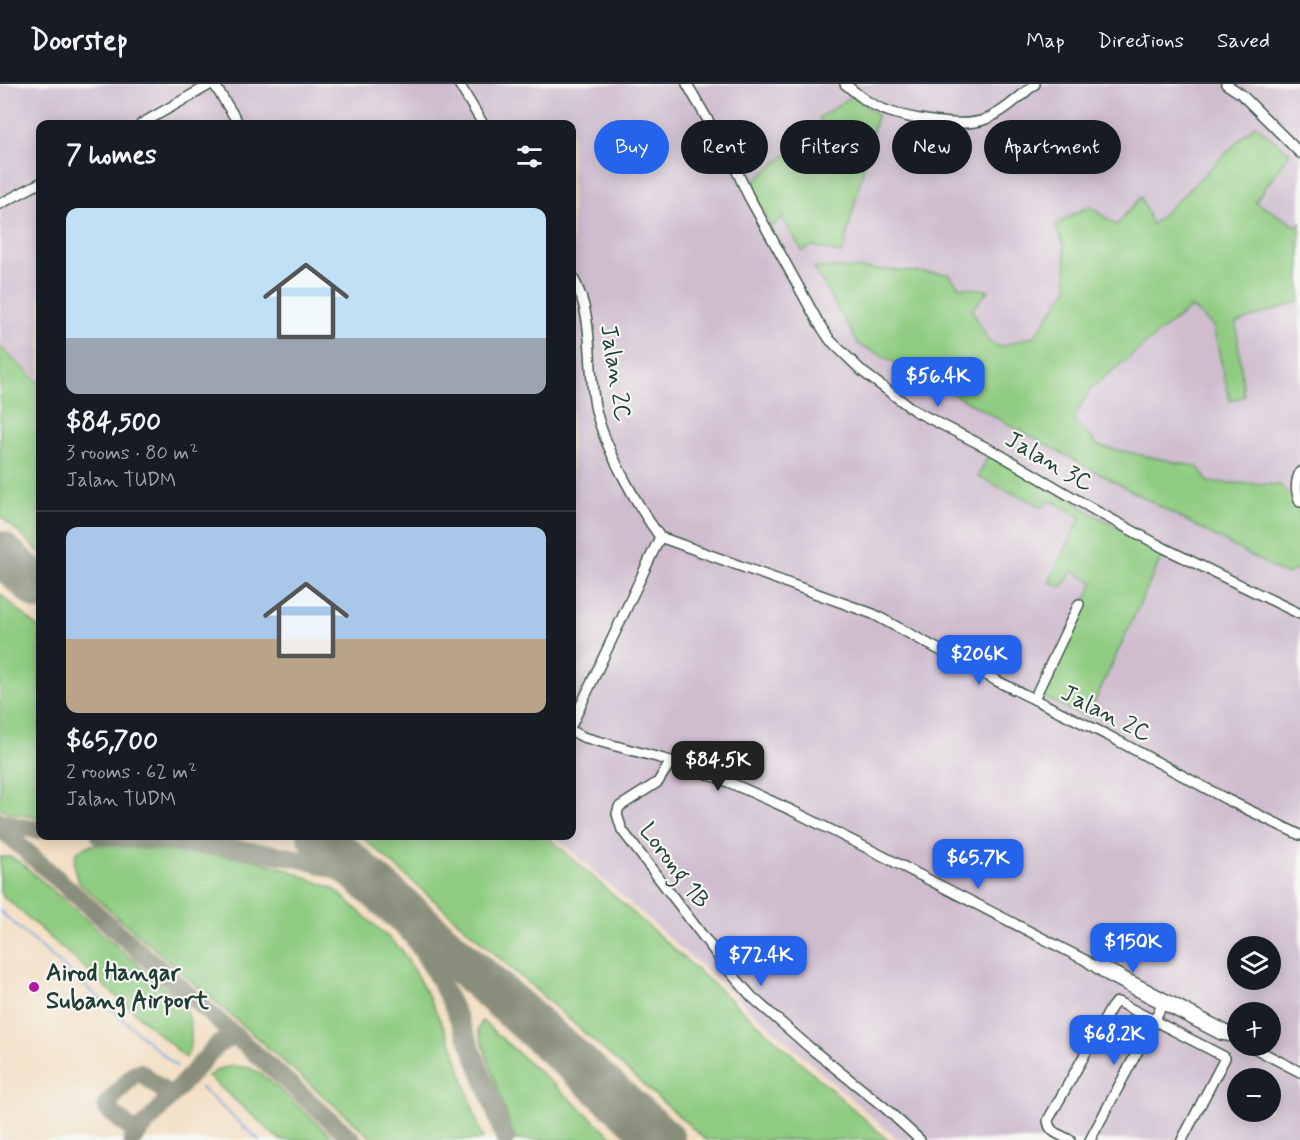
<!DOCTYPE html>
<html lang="en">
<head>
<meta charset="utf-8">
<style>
	:root { --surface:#171b24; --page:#242831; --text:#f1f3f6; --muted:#9ea1a6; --line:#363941; --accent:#2563eb }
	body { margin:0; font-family:Mynerve,sans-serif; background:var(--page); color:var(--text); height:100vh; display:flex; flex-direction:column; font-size:22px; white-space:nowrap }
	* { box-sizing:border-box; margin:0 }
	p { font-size:20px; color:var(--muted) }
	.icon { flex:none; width:33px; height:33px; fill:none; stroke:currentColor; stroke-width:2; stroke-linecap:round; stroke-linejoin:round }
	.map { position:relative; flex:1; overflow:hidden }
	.details { position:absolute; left:36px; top:36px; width:540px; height:720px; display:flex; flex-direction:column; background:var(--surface); border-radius:12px; box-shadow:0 3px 15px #0003 }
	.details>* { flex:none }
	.guide { position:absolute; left:594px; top:36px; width:570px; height:54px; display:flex; gap:12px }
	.fabs { position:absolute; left:1227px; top:852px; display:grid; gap:12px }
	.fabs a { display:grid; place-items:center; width:54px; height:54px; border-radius:50%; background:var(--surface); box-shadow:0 3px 15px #0003; font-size:30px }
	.price { position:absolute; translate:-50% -51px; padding:0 14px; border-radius:12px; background:var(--accent); color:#fff; font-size:20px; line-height:39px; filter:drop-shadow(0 2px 3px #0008) }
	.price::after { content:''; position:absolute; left:50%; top:36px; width:18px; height:14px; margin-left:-9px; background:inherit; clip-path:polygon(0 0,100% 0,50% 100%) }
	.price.current { background:#222; color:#fff }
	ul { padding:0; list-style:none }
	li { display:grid; align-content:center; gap:12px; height:318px; padding:0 30px }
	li+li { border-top:2px solid var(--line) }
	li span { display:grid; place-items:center; height:186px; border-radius:12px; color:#555 }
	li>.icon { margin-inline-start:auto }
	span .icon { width:108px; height:108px; fill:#fffc; stroke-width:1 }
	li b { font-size:26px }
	h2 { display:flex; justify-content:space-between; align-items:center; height:72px; padding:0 30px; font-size:26px }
	.tag { padding:0 21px; border-radius:27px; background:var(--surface); box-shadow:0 3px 15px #0003; font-size:21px; line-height:54px }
	.tag.current { background:var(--accent); color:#fff }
	header { display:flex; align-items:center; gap:36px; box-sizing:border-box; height:84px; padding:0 30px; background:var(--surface); border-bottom:2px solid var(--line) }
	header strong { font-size:28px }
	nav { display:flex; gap:33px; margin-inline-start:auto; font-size:21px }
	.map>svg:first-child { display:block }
	.industrial { fill:#cfbdcf; fill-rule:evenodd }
	.green { fill:#8fcc81; stroke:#57845a; stroke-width:1.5 }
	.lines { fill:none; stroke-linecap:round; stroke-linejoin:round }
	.stream { stroke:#73a1dc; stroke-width:2 }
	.taxiway { stroke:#898e7c; stroke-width:18 }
	.runway { stroke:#898e7c; stroke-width:44 }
	.minor-casing { stroke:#3f554a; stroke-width:12 }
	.minor { stroke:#fff; stroke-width:9 }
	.poi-dot { fill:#b5179e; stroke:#f6f6f2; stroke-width:2 }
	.labels { text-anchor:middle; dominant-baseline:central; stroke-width:4.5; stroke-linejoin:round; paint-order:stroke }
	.street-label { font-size:24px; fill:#1f3d34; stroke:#f6f6f2 }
	.poi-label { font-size:24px; font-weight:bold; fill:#1f3d34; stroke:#f6f6f2; text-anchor:start }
</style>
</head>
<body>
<header>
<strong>Doorstep</strong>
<nav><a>Map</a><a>Directions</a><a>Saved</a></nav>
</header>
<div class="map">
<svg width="1300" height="1056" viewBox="0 0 1300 1056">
	<rect width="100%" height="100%" fill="#f6f6f2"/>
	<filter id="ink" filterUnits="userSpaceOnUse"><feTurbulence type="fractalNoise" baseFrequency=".0167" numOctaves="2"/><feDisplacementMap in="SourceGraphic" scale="12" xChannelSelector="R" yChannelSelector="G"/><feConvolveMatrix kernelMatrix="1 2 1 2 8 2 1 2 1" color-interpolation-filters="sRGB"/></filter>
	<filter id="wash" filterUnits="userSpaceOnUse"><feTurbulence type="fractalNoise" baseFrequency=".008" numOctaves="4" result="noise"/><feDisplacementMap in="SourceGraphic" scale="24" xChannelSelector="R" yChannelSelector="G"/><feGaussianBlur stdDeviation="1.35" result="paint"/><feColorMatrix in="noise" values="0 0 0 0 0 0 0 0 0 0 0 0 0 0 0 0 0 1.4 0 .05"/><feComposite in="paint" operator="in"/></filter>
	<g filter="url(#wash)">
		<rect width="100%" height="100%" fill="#f3dfc4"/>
		<!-- industrial -->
		<path class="industrial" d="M0 0H1300V1056H898L554 752H572V40H40V297L0 261ZM1238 862H1270V896H1238ZM1238 928H1270V962H1238ZM1238 994H1270V1028H1238Z"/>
		<!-- green -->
		<path class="green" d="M852 12 877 31 842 170 812 162 802 167 782 133 772 143 749 101 808 53 816 60 826 47 819 34Z
			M1255 41 1290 69 1255 118 1297 142 1300 139V217L1236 239 1244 312 1230 317 1213 242 1191 223 1090 305 1073 336 1099 362 1198 383 1208 398 1280 401 1300 422V484L1286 491 885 273 859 261 814 184H853L949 190 959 203 989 206 972 225 988 257 999 263 1034 252 1068 204 1064 161 1055 141 1089 122 1116 141 1141 113 1152 141Z
			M0 263 40 299V468L0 432Z
			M989 369 1163 470 1087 634 1041 612 1094 498 1072 487 1063 503 1049 498 1081 433 1050 416 1043 423 978 393Z
			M0 510 40 545V734L8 728 0 724Z
			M361 752H547L888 1056H706Z
			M97 760 251 775 286 785 334 805 401 865 429 913 454 965 483 1056H374L80 800C74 789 73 781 76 769L85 763Z
			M0 773H10L20 778 185 922C192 941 194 956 186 974L0 809Z
			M482 937 616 1056H515L478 946Z
			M233 982 251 984 264 992 336 1056H280L208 992 219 985Z"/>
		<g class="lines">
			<!-- stream -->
			<path class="stream" d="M0 827 177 983
				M201 1004 259 1056"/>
			<!-- taxiway -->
			<path class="taxiway" d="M0 737 20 743 40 746
				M0 744 353 1056
				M100 752C136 755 171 759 206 762 261 767 317 772 366 801
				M352 781C370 802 390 822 406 844 453 908 480 982 505 1056
				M137 1050 107 1025 106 1021 135 989 140 988 171 1013
				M132 1056 217 961 228 955 238 954"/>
			<!-- runway -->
			<path class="runway" d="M0 469 40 505
				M319 752 663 1056"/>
		</g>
	</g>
	<g filter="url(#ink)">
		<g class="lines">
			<defs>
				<path id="minor" d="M214 0 239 40
					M459 0 483 40
					M687 0 735 83 748 111 818 238 830 256 863 288 915 327 997 369 1096 427 1164 464 1300 530
					M845 0C854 7 862 15 872 20 895 33 961 46 986 35 1004 28 1020 12 1035 0
					M1226 0 1241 10 1300 69
					M141 40 211 0
					M0 120 40 99
					M572 192C595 232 587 278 595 322 603 361 636 420 660 453L873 530 997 597 1107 651 1226 715 1300 751
					M1300 388C1295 398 1296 409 1300 418
					M1034 615 1079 520
					M572 640 660 453
					M572 647 583 653 671 677 721 695 749 707 791 726 871 766 1085 876 1108 892 1221 951 1233 953
					M671 677 658 698 619 723 617 730 622 746 731 889 752 913 809 963 884 1023 920 1056
					M1099 880 1111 886 1224 945 1234 953
					M1250 962 1300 988
					M1070 1056C1059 1050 1049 1049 1048 1036L1111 924 1115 919 1118 918 1223 972 1225 974 1182 1056
					M1090 1056 1165 916"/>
			</defs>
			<!-- minor casing -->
			<use href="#minor" class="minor-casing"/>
			<!-- minor -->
			<use href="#minor" class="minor"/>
		</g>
	</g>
	<!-- markers -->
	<circle class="poi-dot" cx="34" cy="903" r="6"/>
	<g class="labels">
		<!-- street labels -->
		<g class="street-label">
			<text transform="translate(615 289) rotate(81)">Jalan 2C</text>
			<text transform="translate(1049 378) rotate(30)">Jalan 3C</text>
			<text transform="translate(1106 630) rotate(27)">Jalan 2C</text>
			<text transform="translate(674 782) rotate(53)">Lorong 1B</text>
		</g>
		<!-- poi labels -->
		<g class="poi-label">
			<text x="46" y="889">Airod Hangar<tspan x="46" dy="28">Subang Airport</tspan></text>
		</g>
	</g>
</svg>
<div class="fabs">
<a><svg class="icon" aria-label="layers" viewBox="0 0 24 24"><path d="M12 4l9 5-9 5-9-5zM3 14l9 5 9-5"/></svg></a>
<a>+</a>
<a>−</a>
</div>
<b class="price" style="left:938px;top:324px">$56.4K</b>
<b class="price" style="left:979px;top:602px">$206K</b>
<b class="price current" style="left:718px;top:708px">$84.5K</b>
<b class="price" style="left:978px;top:806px">$65.7K</b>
<b class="price" style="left:1133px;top:890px">$150K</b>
<b class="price" style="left:761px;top:903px">$72.4K</b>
<b class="price" style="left:1114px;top:982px">$68.2K</b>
<div class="guide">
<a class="tag current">Buy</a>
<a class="tag">Rent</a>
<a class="tag">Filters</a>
<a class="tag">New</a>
<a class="tag">Apartment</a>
</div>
<section class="details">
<h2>7 homes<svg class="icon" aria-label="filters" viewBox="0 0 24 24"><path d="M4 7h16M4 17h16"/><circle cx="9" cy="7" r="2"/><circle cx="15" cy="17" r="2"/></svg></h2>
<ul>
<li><span style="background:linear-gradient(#bfe0f5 70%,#9aa5b1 0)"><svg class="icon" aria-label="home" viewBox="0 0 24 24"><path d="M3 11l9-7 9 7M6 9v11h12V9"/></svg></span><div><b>$84,500</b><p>3 rooms · 80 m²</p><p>Jalan TUDM</p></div></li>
<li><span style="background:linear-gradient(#a9c7e8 60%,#b9a48a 0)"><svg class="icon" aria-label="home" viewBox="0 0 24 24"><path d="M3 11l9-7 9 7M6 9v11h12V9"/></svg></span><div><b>$65,700</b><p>2 rooms · 62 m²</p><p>Jalan TUDM</p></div></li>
</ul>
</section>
</div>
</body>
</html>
